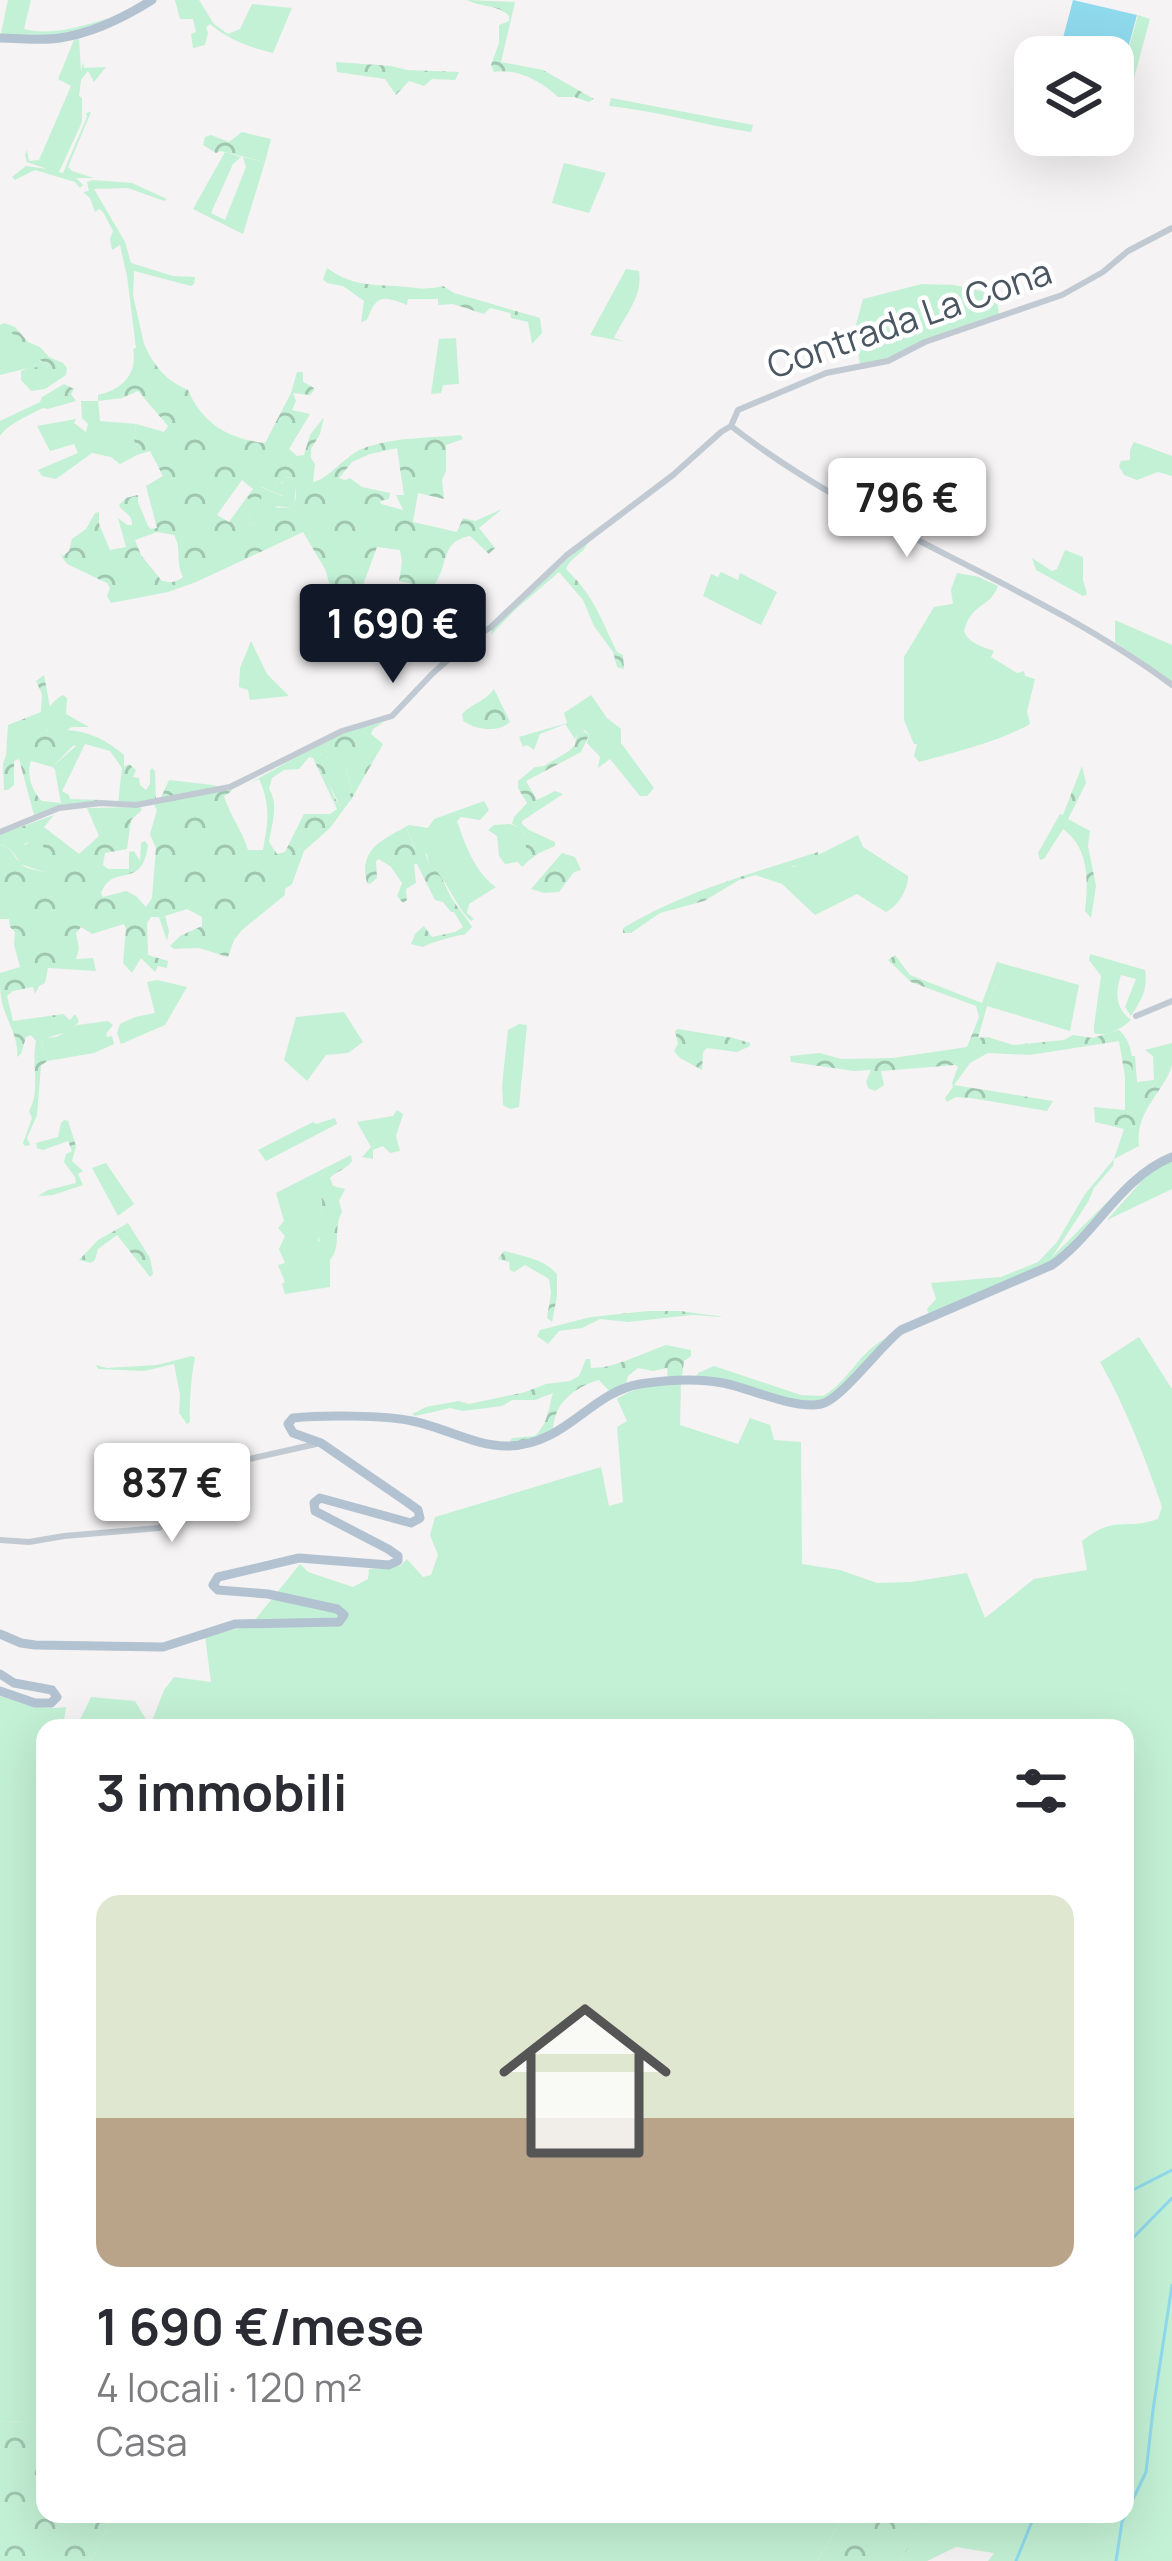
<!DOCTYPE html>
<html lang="it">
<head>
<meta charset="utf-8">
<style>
	:root { --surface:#fff; --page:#f7f7f7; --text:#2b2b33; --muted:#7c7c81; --accent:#111827 }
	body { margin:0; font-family:Manrope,sans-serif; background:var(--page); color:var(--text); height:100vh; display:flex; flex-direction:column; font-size:45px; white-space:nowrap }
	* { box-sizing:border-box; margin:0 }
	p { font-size:39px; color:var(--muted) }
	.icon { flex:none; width:66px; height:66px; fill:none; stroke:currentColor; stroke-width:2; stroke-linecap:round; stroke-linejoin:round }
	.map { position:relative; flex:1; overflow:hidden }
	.side { position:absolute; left:36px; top:1719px; width:1098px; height:804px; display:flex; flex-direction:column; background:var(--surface); border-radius:24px; box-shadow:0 12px 48px #0002 }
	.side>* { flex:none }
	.tools { position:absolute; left:1014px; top:36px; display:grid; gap:24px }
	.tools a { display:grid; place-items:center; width:120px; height:120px; border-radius:24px; background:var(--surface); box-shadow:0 12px 48px #0002; font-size:60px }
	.price { position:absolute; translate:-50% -102px; padding:0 27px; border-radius:12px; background:#fff; color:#222; font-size:39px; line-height:78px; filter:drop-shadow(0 3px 6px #0008) }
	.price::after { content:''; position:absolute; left:50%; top:72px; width:36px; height:27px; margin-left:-18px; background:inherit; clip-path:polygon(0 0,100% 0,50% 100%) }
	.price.active { background:var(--accent); color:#fff }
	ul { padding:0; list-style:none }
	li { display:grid; align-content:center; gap:24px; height:636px; padding:0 60px }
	li span { display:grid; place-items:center; height:372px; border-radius:24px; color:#555 }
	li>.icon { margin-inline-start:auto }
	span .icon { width:216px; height:216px; fill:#fffc; stroke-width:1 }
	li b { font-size:51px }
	h2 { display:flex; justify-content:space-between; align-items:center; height:144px; padding:0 60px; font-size:51px }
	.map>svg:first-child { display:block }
	.green { fill:#c3f1d5 }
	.forest { fill:url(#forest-crowns); fill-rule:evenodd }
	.water { fill:#90daee }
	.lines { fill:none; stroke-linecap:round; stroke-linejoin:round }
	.stream { stroke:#90daee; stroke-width:3 }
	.minor { stroke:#c1cad2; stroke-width:6 }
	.major { stroke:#b3c2d1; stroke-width:9 }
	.labels { text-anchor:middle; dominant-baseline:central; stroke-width:9; stroke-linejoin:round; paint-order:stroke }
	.street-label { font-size:36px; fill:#4a5661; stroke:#fff }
</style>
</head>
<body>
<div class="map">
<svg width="1172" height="2561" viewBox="0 0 1172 2561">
	<defs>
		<pattern id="forest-crowns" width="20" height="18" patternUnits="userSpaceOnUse" patternTransform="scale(3)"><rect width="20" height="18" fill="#c3f1d5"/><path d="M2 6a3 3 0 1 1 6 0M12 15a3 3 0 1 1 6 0" fill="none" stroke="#a0c6b0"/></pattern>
	</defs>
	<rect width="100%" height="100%" fill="#f5f3f3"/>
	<!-- green -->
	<path class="green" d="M8 0H31L24 29C56 37 86 24 117 16L66 35 0 38Z
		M175 0H199L214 24 228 34 240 29 252 4 292 8 273 53C249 47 229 40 210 24L206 27 208 33 205 45 193 48 191 34 196 32 193 19H180Z
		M1138 15 1150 19 1124 115 1119 118 1113 115V105Z
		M79 38 81 71 83 62 84 68 106 67 94 82 88 71 81 80 79 96 82 98V122L59 172 63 173 87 117 86 113 91 112 68 167 72 171 94 178H76L83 185 80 188 75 182 35 170 15 180 12 177 26 166 47 169 27 162 25 155 27 150 29 161 39 160 71 86 58 79 74 40Z
		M611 98 753 125 751 132C703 125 657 111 609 106Z
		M225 152 241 157 233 164 211 213 225 220 246 167 243 157 265 162 243 234 193 209Z
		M564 163 606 173 589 213 552 203Z
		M93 180 132 183 167 199 164 201 128 188 94 189 125 242 131 263 173 276 195 277 194 284 191 286 134 271 133 295 144 344 136 348 127 276 120 245 112 250 110 239 113 231 103 212 99 209 95 212 90 198 83 192 89 191 87 182Z
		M626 269 639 271C643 297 625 315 614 338L626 342 590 335Z
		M922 284 954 285 996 294 999 315 885 360 860 365 855 328 863 299Z
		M5 330 10 331 40 361 49 365 46 368 24 369 0 375V332Z
		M456 338 459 384 443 385 441 393 431 394 439 339Z
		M81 401H98L100 421 136 424 134 440 137 455 120 464 111 457 92 453 56 479 42 476 38 470 78 453 74 444 50 451 37 426 76 419 74 423 86 432 88 424 82 418Z
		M1134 442 1172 456V476L1158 472 1137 480 1124 475 1119 466 1121 461 1130 460V450Z
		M283 477 292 478 296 486 294 504 291 508 278 506 252 525 245 522 250 513 229 522 247 497 252 502 261 487 284 497 275 484 276 482 282 484Z
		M1065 550 1083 557V580L1087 594 1083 596 1036 570 1032 558 1052 571 1057 569Z
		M721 572 738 580 740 573 777 592 761 625 703 596 711 574 718 577Z
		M957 573 979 577 998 586C989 609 972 602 964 631 968 643 983 647 994 651L991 657 1017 673 1024 671 1025 676 1035 679 1027 711 1030 724C998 742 954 752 919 762L914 756 917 744H914L904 720V657L934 607 953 604 951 590Z
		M1115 620 1172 645V682L1115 642Z
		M251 641 267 674 289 696 250 700 248 690 239 687 240 668Z
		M63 695 67 698 66 714 89 727H72L67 730C88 731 107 740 124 755V767L122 768 110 751 85 744 68 779 59 773 56 776 55 769 52 767 76 746C69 742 51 736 47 730 38 717 53 700 63 695Z
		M591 695 607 718 621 729V743L654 788 647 796H640L610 759 598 768 600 757 587 743 589 735 585 730 577 734 575 739 565 724 540 734 534 750 527 745 523 747 519 737 567 723 564 713Z
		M323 751 328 759 348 757 346 769 352 792 340 806 323 772 320 753Z
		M484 801 489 810 480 820 461 817 457 821C465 844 475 873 496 887L469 904 467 913 474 919 471 921C453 904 448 878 429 865L427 854 416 850 407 831 409 825 428 828 434 819Z
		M510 824 521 828 527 841V862L522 867 518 862 505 864 499 856 497 836 488 830 494 825Z
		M18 828 25 845 35 837H40L50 863 44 872 20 864C17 855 9 847 0 844V835Z
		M858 835 863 847 908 876C908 890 898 906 886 912L857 894 815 915 782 884 775 866 794 867Z
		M1090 954 1145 970C1148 989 1142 999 1131 1016L1125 1007 1136 979 1121 975C1115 993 1115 1007 1131 1020 1122 1028 1107 1038 1094 1033V1026L1101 976 1089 960Z
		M997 962 1079 985 1070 1031 987 1006 1000 973Z
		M157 980 187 987 165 1025 121 1044 117 1033 120 1024 135 1017 155 1013 147 982Z
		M344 1012 363 1042 348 1053 326 1055 307 1081 284 1060 296 1017Z
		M108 1021 113 1025 106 1034 107 1037 112 1036 114 1044 94 1053 47 1061 41 1042 45 1038 57 1037 77 1025Z
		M519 1024 527 1025 519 1107 510 1109 503 1105 502 1086 508 1030Z
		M1172 1043V1065L1139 1099H1134L1131 1093V1056H1135L1137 1082 1154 1080 1153 1056 1145 1050Z
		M397 1110 403 1114 396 1136 400 1151 390 1153 383 1146 373 1150V1159L362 1157 371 1147 357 1122 393 1116Z
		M335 1118 337 1124 266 1161 258 1150 313 1122 316 1124Z
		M1114 1159 1113 1166 1094 1188 1088 1202 1052 1257 1130 1179 1054 1262 929 1315 927 1309 936 1299 931 1283 1001 1277 1038 1262 1057 1242 1085 1194Z
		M1172 1160V1189L1107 1220 1147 1175Z
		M106 1163 134 1204 118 1216 92 1168Z
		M329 1166 321 1175 322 1216 318 1241 330 1247V1287L285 1294 282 1284 285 1282 278 1265 285 1263 279 1249 285 1236 278 1228 284 1221 276 1193Z
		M890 1336 829 1400 810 1404 695 1378 698 1373 714 1366 801 1395 823 1396C850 1381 857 1352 890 1336Z
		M1139 1337 1172 1389V2561H988L994 2553 956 2547 927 2561H900L929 2514H1125V1728H930L933 1721 931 1718 926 1728H76L91 1697 135 1701 150 1726 164 1690 174 1677 211 1682 205 1636 250 1626 300 1564 308 1572 353 1587 368 1579 369 1569 400 1566 407 1559 423 1577 431 1575 438 1555 430 1535 435 1517 601 1467 609 1506 623 1502 617 1427 627 1421 617 1399C637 1385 658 1385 681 1383L680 1425 738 1444 750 1418 770 1425 774 1440 801 1442 802 1564 840 1570 877 1583 911 1582 967 1573 985 1618 1034 1579 1087 1570 1082 1541C1116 1514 1123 1531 1158 1519L1162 1507C1145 1457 1126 1408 1100 1362Z
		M192 1356 195 1358C191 1376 189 1405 190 1422L187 1424 179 1413 180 1395 174 1364 144 1371 98 1369 96 1365 107 1368 157 1365Z
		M0 1696C21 1702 43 1711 66 1707L63 1728H45V2438L43 2431 28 2422 0 2421Z
		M114 2514H845L817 2561H91Z"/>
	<!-- forest -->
	<path class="forest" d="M467 0 515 2 501 62 543 70 594 99 589 102 574 97H558C541 81 517 68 494 72L491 65 499 43V25L509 21V16C500 5 480 7 467 0Z
		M336 62 391 66 407 70 459 72 455 80 432 79 424 86 409 81 396 95 385 79 337 72Z
		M242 132 271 139 265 162 221 151 216 153 203 145 205 137 211 135 229 142Z
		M327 268C349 284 368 285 394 286 416 287 422 291 443 286L454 293 540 318 542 333 532 344 528 322 511 318 510 313 490 308 484 314 453 304 438 305V299H408L407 305C382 295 376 295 367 320L361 322 364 301 343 286 327 283 323 279Z
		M4 323 15 327 28 342 40 347 49 357 63 363 67 368 66 375 45 389 31 391 21 380V371L32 367 46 368 49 365 34 357 10 331 0 332V325Z
		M144 344C154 366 165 380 188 390 202 423 228 439 265 443L291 393 297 372H303V382L314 388V390L310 395 293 393 296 401 292 410 310 414 289 449 297 456 304 455 310 435 324 417 320 434 311 449V458L315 464 313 482C331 478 345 454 367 447 397 437 430 438 461 435L463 439 446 445V471L442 480 444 499 418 493 413 522 457 532 463 518 475 521 502 509 479 528 495 548 489 554 470 536C449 540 448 550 442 569 438 581 429 593 423 605L421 600 426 587 399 581 402 562 400 550 377 547 354 609 341 607 334 599 325 569 303 532 196 582 168 592 111 603 107 596 110 588 107 583 67 564 60 554 63 556 69 551 72 539 86 529 95 513 99 512V524L110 550 126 547 118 518 127 525H132C133 513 122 513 119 505L126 498 138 495V502L148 526 151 529 157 528 146 486 163 476 150 451 137 455 134 440 136 424 164 432 168 426 138 391 122 398 98 401V395C121 390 138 375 133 349ZM397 448 404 495H396L403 510 381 504 380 501 389 499 390 493 362 487 350 478 345 480 339 478 352 462 370 454ZM284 477 292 478C297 487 298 500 291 508 265 506 270 509 252 525L245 522 250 513 248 511 229 522 217 515 242 480 253 489 247 497 256 508 261 501 262 487 285 497 275 484 276 482 281 484ZM157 532 174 535C182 549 175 560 183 577 177 582 169 584 161 580L141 555 135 540Z
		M64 384 74 389 71 394 76 401 48 409 43 408C29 415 8 424 0 436V421L40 402 42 397Z
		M589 540C584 555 571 556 566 569 594 596 600 617 617 652L623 655 624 669 617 667 613 652 594 626 583 600 559 572 516 609 491 635 492 629 514 607Z
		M44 675 50 707 45 719 47 731 54 735 75 740 76 743 52 767 31 761C26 774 32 792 42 801L61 803 56 776 59 773 68 779 62 791 69 795 70 799 101 800 34 815 19 759 14 761V785L8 790H4L3 764 6 755 8 725 41 712 42 694 36 681Z
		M494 689 510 722C497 733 477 730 463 721L462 714C471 704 486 701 494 689Z
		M384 722 373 729 371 734 383 744 352 798 330 828 304 851 292 884 285 889V895L242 930 234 940 228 957 199 948 174 949 170 946 180 936 202 926V917L187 909 165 916 169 931 167 941 159 917H151L147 923 148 955 168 961 167 968 158 966 155 972 141 958 132 973 123 963 126 929 124 924 92 934 81 927 76 933 79 949 76 959 93 958 96 971 48 968 45 983 39 986 35 994 33 987 13 991 7 996 13 1021 63 1014 70 1020 75 1014 79 1021C68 1038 51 1032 41 1042L47 1061 41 1066 37 1115 27 1138 30 1145 25 1146 23 1143 32 1118 29 1111C41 1090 31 1065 36 1041L31 1035 26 1037 21 1054 17 1057C19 1039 8 1023 3 1006 0 995 0 985 0 973L20 967 14 945 15 932 10 927 9 919H0V844C16 852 12 855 22 865 26 869 37 870 44 872L49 863 40 837 19 846 13 837 18 828 54 815 44 827 79 854 99 836 87 808 140 807 142 810 131 820 127 849 105 853 103 865 108 869H129V852L134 851 140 861 141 843 145 841 148 845C142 892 112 861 101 894L103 897 126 891 136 896 146 907 152 898 156 848 150 834 157 810 153 803 159 802 169 780 213 785 230 789 232 791 224 796C230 816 242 830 248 850H263C268 821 271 806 259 779L248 784 338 734ZM322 752 332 762 348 757 346 768 352 792 340 806C328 790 327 771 320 754ZM309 757 313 758 337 809 330 814H304L285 852 277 854 269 842C272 823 279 804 269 789L272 778 284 770 299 769Z
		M582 730 589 735 581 752 526 781 537 800 555 791 563 794 522 821V824L529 830 555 842V846L539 853 527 862C524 847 531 830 512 824L514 817 527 803 518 788V781L535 767 544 766 569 751 575 745 577 734Z
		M129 764 136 770 133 777 139 778 140 785 146 790 150 784V771L152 768 155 771 156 800 137 804 118 803 122 768Z
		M1082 766 1086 783 1068 819 1090 831 1088 846 1096 886 1091 918 1085 911C1088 881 1090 849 1063 829L1044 859 1040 860 1038 853 1060 814 1063 815Z
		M409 825 407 831 415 849H424L429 865C444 875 444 886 453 900 459 910 467 918 472 927L464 935C459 934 426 944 423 947L411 944 415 934 424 926 432 937 455 932 463 927 454 912H451L443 902 435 900 417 864H414L416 883 406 889 407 900 403 903 397 896 402 883 391 867 379 859 376 861 377 878 370 884 367 883C358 848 383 840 409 825Z
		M818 852 819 856C806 864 791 869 776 867L782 884 755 875 739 880 704 901 660 913 631 933H623V928C684 891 751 874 818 852Z
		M562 853 575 857 581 870 574 872 559 892 544 893 531 889Z
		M895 955 910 975 982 1003 997 962 1000 973 987 1006 978 1038 988 1037 1013 1045 1064 1040 1073 1035 1093 1038 1119 1030C1136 1045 1133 1071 1131 1093L1135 1099H1139L1172 1065C1163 1094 1135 1110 1139 1146L1114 1159 1124 1129 1095 1122 1094 1107 1125 1110V1077L1119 1041 1030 1055 988 1053 970 1063 954 1085 1053 1101 1047 1111 971 1098 956 1097 947 1102 945 1098 953 1087 952 1083 958 1067 956 1065 881 1071 884 1085 875 1091 868 1088 866 1082 871 1070 854 1071 791 1062 790 1056 820 1053 841 1059 893 1058 967 1047 979 1017 976 1006 911 982 888 960Z
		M678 1029 733 1038 750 1043V1046L737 1052 707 1048 703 1052 702 1070 680 1058 674 1051 678 1044 675 1031Z
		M64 1120 68 1121 76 1146 72 1161 83 1171 78 1174 83 1185 53 1195 38 1196 48 1190 76 1183 75 1177 64 1162 66 1154 72 1151 68 1141 43 1150 37 1148 36 1143 58 1137 61 1123Z
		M351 1155 352 1161C347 1169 336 1171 330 1178L333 1186 345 1189 339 1201 342 1212C333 1226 342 1247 330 1260V1248L322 1251 318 1234 322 1216V1201L318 1179 329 1166Z
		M128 1223 150 1258 153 1274 150 1277 117 1235 98 1249 95 1260 91 1263 79 1260 98 1240Z
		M504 1251C523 1256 544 1259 557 1274V1296L552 1322 547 1318 551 1293 549 1279 525 1265 514 1272 510 1270 509 1262 498 1259Z
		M648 1311H680L725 1317 692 1315 628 1322 600 1319 582 1328 559 1331 548 1344 537 1336 540 1330 591 1317Z
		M666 1345 691 1350V1356L684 1361 682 1377 668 1380 667 1368 653 1371 638 1368 628 1376 625 1387 611 1393 599 1380C572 1388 552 1405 553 1434L509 1443 512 1438 535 1436C549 1422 548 1409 553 1393L535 1400H512L502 1406 463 1411 450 1408 415 1416 412 1414 426 1407 459 1401 469 1404 525 1392 546 1384 570 1381 579 1376 586 1359H590L591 1368C616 1368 640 1354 666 1345Z
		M0 2421 28 2422 43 2431 45 2514H114L91 2561H0Z
		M845 2514H929V2515L900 2561H817Z"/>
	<!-- water -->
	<path class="water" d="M1073 0 1137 15 1113 103V57H1058Z"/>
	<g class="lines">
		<!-- stream -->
		<path class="stream" d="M1125 2194 1172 2170
			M1125 2246 1172 2198
			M1016 2561 1035 2514
			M1116 2561 1122 2522 1146 2472 1153 2410 1172 2285"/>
		<!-- minor -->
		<path class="minor" d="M731 426C866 532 1035 583 1172 685
			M731 426 738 410 826 373 888 361 925 342 1062 295 1103 272 1128 251 1172 228
			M0 832 59 808 101 803 136 805 230 787 342 731 392 716 432 674 469 641 491 627 567 555 673 475 721 432 731 426
			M1136 1016 1172 1001
			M0 1540 29 1542 64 1536 159 1528 222 1468 236 1462 316 1444"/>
		<!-- major -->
		<path class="major" d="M0 38C20 38 41 41 60 38 93 33 125 17 152 0
			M0 1634 21 1643 35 1645 163 1647 235 1624 339 1622 344 1615 337 1609 268 1594 218 1590 213 1585 218 1577 299 1558 389 1565 398 1561V1556L388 1549 315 1511 314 1503 320 1498 411 1523 420 1518 418 1510 407 1502 321 1443 293 1433 288 1424 293 1418C320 1415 385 1415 412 1421 444 1427 476 1447 509 1446 565 1445 591 1392 640 1384 666 1380 697 1378 723 1383 750 1388 795 1410 821 1404 841 1400 881 1345 901 1330L1052 1265C1096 1234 1120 1178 1172 1157
			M0 1674 14 1683 52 1690 57 1697 51 1703H35L0 1691"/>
	</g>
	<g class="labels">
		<!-- street labels -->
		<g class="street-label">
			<text transform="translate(909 318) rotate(-19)">Contrada La Cona</text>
		</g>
	</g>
</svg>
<div class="tools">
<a><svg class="icon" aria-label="layers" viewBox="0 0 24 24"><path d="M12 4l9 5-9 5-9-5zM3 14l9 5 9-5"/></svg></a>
</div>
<b class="price" style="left:907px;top:560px">796 €</b>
<b class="price active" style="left:393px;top:686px">1 690 €</b>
<b class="price" style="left:172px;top:1545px">837 €</b>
<section class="side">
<h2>3 immobili<svg class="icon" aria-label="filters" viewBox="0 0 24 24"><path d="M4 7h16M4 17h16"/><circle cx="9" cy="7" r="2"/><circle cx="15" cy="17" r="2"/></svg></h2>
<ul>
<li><span style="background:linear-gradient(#dfe7d0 60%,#b9a48a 0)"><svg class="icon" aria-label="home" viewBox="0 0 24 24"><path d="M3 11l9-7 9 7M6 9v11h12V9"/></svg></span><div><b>1 690 €/mese</b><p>4 locali · 120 m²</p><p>Casa</p></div></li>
</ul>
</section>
</div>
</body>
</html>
